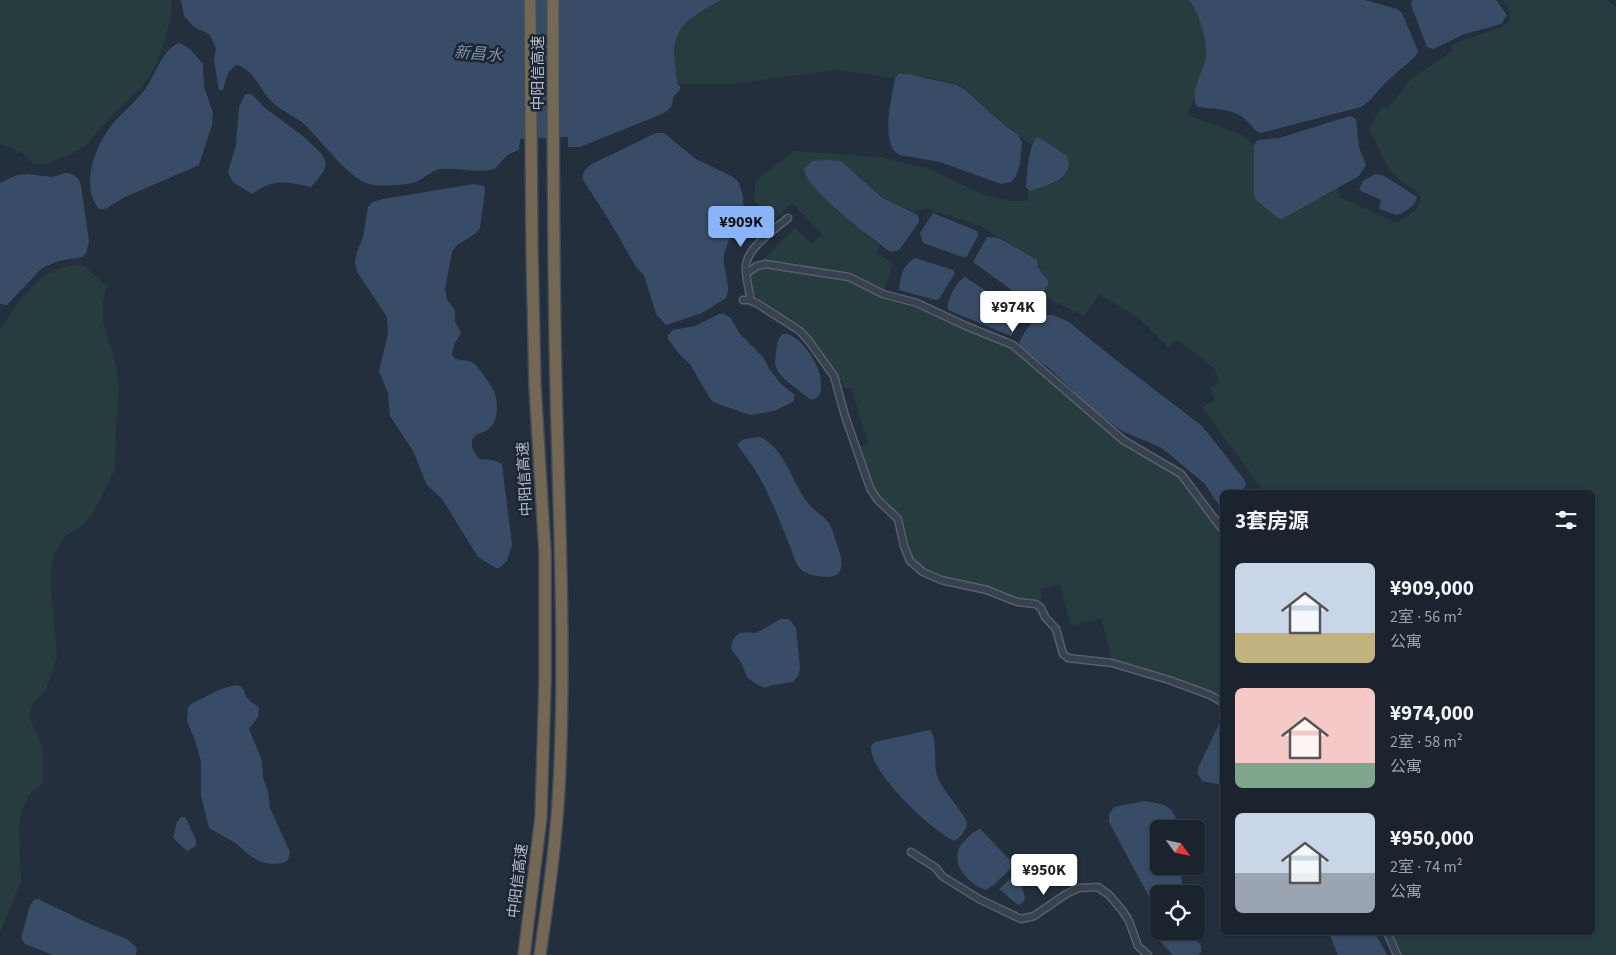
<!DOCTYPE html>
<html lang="zh">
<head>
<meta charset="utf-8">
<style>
	:root { --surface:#1b232e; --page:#282f3a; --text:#f1f3f6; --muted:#a0a4aa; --line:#39404a; --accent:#8ab4f8 }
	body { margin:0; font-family:"Source Sans 3","Noto Sans SC",sans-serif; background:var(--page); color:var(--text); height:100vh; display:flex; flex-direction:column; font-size:19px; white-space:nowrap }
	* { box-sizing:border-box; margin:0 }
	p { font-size:16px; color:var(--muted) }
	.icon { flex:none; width:28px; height:28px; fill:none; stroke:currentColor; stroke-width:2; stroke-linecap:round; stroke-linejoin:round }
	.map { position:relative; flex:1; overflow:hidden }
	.panel { position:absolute; left:1220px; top:490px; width:375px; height:445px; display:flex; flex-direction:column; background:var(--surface); border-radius:8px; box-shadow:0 1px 4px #0004,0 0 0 1px var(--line) }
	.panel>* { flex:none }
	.needle { width:32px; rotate:123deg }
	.fabs { position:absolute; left:1150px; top:820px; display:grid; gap:10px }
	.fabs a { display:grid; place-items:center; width:55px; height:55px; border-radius:8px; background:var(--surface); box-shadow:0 1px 4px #0004,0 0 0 1px var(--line); font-size:25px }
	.price { position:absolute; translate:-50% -42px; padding:0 11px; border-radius:5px; background:#fff; color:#222; font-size:16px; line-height:32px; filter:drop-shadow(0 1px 2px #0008) }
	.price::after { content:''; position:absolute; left:50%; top:30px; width:15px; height:11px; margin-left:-8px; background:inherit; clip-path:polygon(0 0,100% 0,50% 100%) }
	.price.active { background:var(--accent); color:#111 }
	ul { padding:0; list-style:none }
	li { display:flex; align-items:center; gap:15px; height:125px; padding:0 15px }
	li span { display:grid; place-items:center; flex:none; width:140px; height:100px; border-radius:8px; color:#555 }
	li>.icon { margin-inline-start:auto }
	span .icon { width:60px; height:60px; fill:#fffc; stroke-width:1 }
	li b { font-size:21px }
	h2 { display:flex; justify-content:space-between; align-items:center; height:60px; padding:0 15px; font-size:21px }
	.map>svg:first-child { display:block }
	.green { fill:#263c3f }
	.water { fill:#394c67 }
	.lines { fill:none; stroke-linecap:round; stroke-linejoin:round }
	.minor-casing { stroke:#565f6c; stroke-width:9 }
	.motorway-casing { stroke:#434c59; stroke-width:14 }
	.minor { stroke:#38414e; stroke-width:6 }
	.motorway { stroke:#746855; stroke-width:11 }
	.labels { text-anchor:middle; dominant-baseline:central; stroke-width:5; stroke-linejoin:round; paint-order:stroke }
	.street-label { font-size:15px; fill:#b4bcc9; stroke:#1d2633 }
	.water-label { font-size:16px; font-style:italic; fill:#7c92b1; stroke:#1d2633 }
</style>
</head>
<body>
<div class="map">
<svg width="1616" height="955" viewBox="0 0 1616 955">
	<rect width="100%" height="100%" fill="#242f3e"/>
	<!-- green -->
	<path class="green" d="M0 0H172L171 17 161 52 152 72 142 87 108 120 85 146 70 155 44 164H33L24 154 0 143Z
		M721 0H1189C1198 11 1208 41 1206 55 1204 73 1194 100 1187 115L1243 135 1254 145V196L1256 200 1285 218 1296 210 1337 188 1340 197 1398 223 1416 210 1421 199C1418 188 1405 187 1398 179 1384 165 1378 146 1369 128L1382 106 1387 109 1412 78 1452 51 1450 45 1500 27 1510 22 1508 7 1502 0H1605L1616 7V955H1399L1390 933 1592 932V492H1264L1202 407 1215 400 1210 388 1220 383 1214 368 1177 339 1169 348 1141 320 1100 294 1084 316 1041 295C1055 279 1041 276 1037 260L980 226 925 208 914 212 881 197 841 161 821 160 866 235 880 245 876 253 893 263 882 298 935 313 1011 348 1120 442 1123 438 1174 464 1183 471 1222 521V698C1188 680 1150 671 1112 660L1101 618 1071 626 1060 584 1040 590 1042 599C1032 599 1021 599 1011 598 994 596 927 575 916 562 906 549 909 533 901 519 896 511 886 505 880 497 870 483 865 465 859 449L868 444 851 388 844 389 841 381 805 331 753 294 750 275 758 265 795 228 811 244 822 234 792 203 773 221 754 201 756 180 794 151 880 157 929 169 980 193 1008 201H1028V190H1031L1035 139 1031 145 1004 125 964 89C951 82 907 69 895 78L835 70 724 85 678 84C675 77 675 69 674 61 671 26 694 15 721 0Z
		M81 265 87 268 107 287 103 300V322L115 361 119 388 116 428 115 468 104 492 92 515 82 525 65 536 55 553 51 566V586L57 658 46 689 32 705 29 717 43 747V783L29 795 21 814 19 827 21 881 0 932V329C21 299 40 265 81 265Z"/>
	<!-- water -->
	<path class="water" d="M181 0H721C691 17 670 26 675 64 676 72 675 81 680 87V90L673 97C673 107 670 110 662 114L580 147H568V137L520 139 519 150 507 155 495 169C477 174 459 167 441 169 428 170 423 183 407 184 395 185 381 187 369 184 350 180 321 140 305 125 295 116 281 111 271 101 260 90 253 69 237 65 227 70 226 80 223 90H219L214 61 216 48 209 34 194 27 184 16Z
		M1189 0H1365L1397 9 1402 13 1418 51 1416 56 1387 81 1369 101 1361 107 1260 133C1253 130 1251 124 1245 119 1232 108 1214 109 1198 107L1196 105C1190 90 1204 71 1206 56 1208 41 1198 11 1189 0Z
		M1412 0H1496L1507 15 1501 24 1465 34 1433 49 1427 47 1411 5Z
		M179 43 189 48 203 64 204 87 213 113 212 125 199 165 125 197 105 209H99C80 186 95 147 111 126 121 113 135 103 145 89 156 75 162 49 179 43Z
		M899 74H908L956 85 964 89 1004 125 1018 135 1022 143 1020 164 1016 176 1011 182 1001 184 940 162 900 155C879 146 892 96 895 78Z
		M245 94H251C256 98 260 103 265 108 278 118 322 147 325 161 328 170 316 181 311 187 286 182 274 178 252 194L233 182 228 172 236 145 239 107Z
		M1350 116 1356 119 1359 147 1366 165 1359 176 1282 219 1278 218 1256 200 1254 196V145L1258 140 1279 138Z
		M656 133H664L696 159 733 177C739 181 740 186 742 193 749 219 728 233 724 256 722 270 732 285 726 298L702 313 666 325 656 314 644 275 636 267 609 220 583 180C582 173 585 169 590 165Z
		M1037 138H1040L1067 156C1076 179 1046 185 1031 191L1026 188C1027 174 1028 151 1035 139Z
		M825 160 841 161 881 197 918 215 919 222 899 250 891 252C874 240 805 189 804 169L813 161Z
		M65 173C74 173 78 177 81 185L89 242 86 253 82 257 59 261 42 268 7 305 0 304V183L17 175 27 174 52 177Z
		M1375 174 1382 175 1389 179 1417 197C1416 206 1405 212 1397 215L1379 209 1381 200 1359 190 1363 181Z
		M474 184 484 186 485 190 480 228 476 233 456 246 452 252 445 289 447 300 455 310V321L461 333 454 345 452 355C457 363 466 358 473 363 477 364 492 387 494 391 498 402 499 419 490 428 486 432 481 432 476 435 467 442 474 452 479 459L493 460 502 464 512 545 507 561 499 568H496L478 557 442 499 427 485 413 451 390 416 388 393 379 371 388 334 387 317 357 272 355 262 357 252 363 237 368 207 373 202 383 199Z
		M933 213 977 231 978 236 966 258 923 243 920 233Z
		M987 237 999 238 1037 260 1038 267 1048 281V285L1041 295 1027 301 973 262Z
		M915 258 953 270 955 273 939 299 936 300 899 290C901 277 902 265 915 258Z
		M965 277 1022 315V319L1011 336 948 310C946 300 957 281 965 277Z
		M719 314H724L730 317 740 334 763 357 770 370 781 384 795 395 793 402 774 411 750 415 713 402 709 397 690 364 680 355 668 339V335L673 330 695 326Z
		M1047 315H1053L1069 322 1112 357 1202 426 1244 479 1246 485 1241 492H1222V510L1205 484 1168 453 1160 447 1122 431 1097 413 1050 369 1021 348 1019 343C1026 330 1031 318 1047 315Z
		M783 334C798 332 815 359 819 372 821 378 821 385 821 391L818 397 811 400C802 392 779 378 776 367 774 363 776 357 776 352 777 345 777 338 783 334Z
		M760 437C786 449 791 482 808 503 813 510 822 514 827 521 832 527 834 535 836 542 848 571 841 583 809 574 798 571 796 562 792 552 782 526 772 499 758 475 752 464 744 455 737 444L744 439Z
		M781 619H789L796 628 800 668 798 676 793 682 773 685 764 688 753 682 747 677 741 662 731 649C733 632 741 631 756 633Z
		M236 685C246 687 243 694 249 700 252 704 256 704 259 708L258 717 249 729 262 761 263 778 268 791 270 808 290 852 288 860 283 863 272 864 261 862 249 855 237 844 209 828 201 796V761L195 740 187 721 188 708 191 704 221 689Z
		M1222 722V785L1202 781 1198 774V768L1219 724Z
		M930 730C937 737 934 761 936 772 940 789 959 805 967 822 967 829 961 838 954 841 932 831 868 771 871 746L875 742Z
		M1145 801C1166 805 1175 805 1178 829H1159V866H1181L1182 884 1180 894H1159V907L1154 906 1109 822V814L1114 807Z
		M181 817H185L196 840V846L187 851 173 838 177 822Z
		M980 829 1012 862V867L995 884 986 890C971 885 953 868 958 851 959 846 964 842 967 838 972 834 974 831 980 829Z
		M1015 876 1022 882V888L1025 897 1023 903 1018 905 999 889 1012 877Z
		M38 899 92 925 127 939 137 948 136 955H53L25 944 21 938 30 905 34 900Z
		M1159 923V931H1191L1201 946V952L1198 955H1173L1150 931 1152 925Z
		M1329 933H1375L1387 955H1338Z"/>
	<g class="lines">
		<defs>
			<path id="minor" d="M747 273 757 266 765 264 849 277 883 294 917 303 966 326 1013 345 1123 440 1181 474 1222 529
				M743 300H750L758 304 800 331 809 341 834 376 845 416 870 488 877 499 898 519 904 546 910 561 923 572 941 580 987 590 1017 602 1036 604 1041 608 1045 617 1056 629 1063 654 1068 658 1112 663 1169 680 1210 695 1222 702
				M751 301C749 289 745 276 746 265 748 247 775 229 788 218
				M911 852 936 868 942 876 979 899 1021 919 1034 916 1066 894 1079 888 1098 887 1109 895 1122 910 1129 921 1138 946 1148 955
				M1387 932 1397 955"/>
			<path id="motorway" d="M524 955 541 817 545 682V553L535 386 532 252 530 0
				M540 955C548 899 556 844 559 788 566 654 559 519 556 384 553 256 553 128 553 0"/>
		</defs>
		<!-- minor casing -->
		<use href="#minor" class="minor-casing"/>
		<!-- motorway casing -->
		<use href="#motorway" class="motorway-casing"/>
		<!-- minor -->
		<use href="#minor" class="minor"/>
		<!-- motorway -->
		<use href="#motorway" class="motorway"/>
	</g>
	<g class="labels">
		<!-- street labels -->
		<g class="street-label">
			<text transform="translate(538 73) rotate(-90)">中阳信高速</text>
			<text transform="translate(525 479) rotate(-93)">中阳信高速</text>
			<text transform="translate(518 881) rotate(-83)">中阳信高速</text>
		</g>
		<!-- water labels -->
		<g class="water-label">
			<text transform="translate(478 54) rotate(5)">新昌水</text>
		</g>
	</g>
</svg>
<div class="fabs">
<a><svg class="needle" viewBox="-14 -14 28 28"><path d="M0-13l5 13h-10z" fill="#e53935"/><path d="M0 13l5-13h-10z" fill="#a0a4aa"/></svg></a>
<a><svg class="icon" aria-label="locate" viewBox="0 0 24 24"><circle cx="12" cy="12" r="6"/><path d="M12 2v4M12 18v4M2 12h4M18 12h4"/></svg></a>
</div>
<b class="price active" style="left:741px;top:248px">¥909K</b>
<b class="price" style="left:1013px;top:333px">¥974K</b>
<b class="price" style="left:1044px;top:896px">¥950K</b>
<section class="panel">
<h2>3套房源<svg class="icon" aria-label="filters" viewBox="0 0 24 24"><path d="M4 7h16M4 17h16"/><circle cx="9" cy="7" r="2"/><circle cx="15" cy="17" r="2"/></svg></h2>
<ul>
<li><span style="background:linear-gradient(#c9d6e8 70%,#c2b280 0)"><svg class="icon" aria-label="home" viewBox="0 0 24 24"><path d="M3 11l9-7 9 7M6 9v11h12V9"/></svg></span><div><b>¥909,000</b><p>2室 · 56 m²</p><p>公寓</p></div></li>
<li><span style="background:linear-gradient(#f6c9c9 75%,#7fa58c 0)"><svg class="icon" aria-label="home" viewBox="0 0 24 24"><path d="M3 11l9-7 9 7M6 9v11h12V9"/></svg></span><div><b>¥974,000</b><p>2室 · 58 m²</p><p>公寓</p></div></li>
<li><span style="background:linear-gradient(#c9d6e8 60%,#9aa5b1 0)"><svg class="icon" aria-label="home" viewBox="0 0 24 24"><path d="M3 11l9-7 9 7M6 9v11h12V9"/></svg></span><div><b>¥950,000</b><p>2室 · 74 m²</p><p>公寓</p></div></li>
</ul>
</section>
</div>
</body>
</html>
